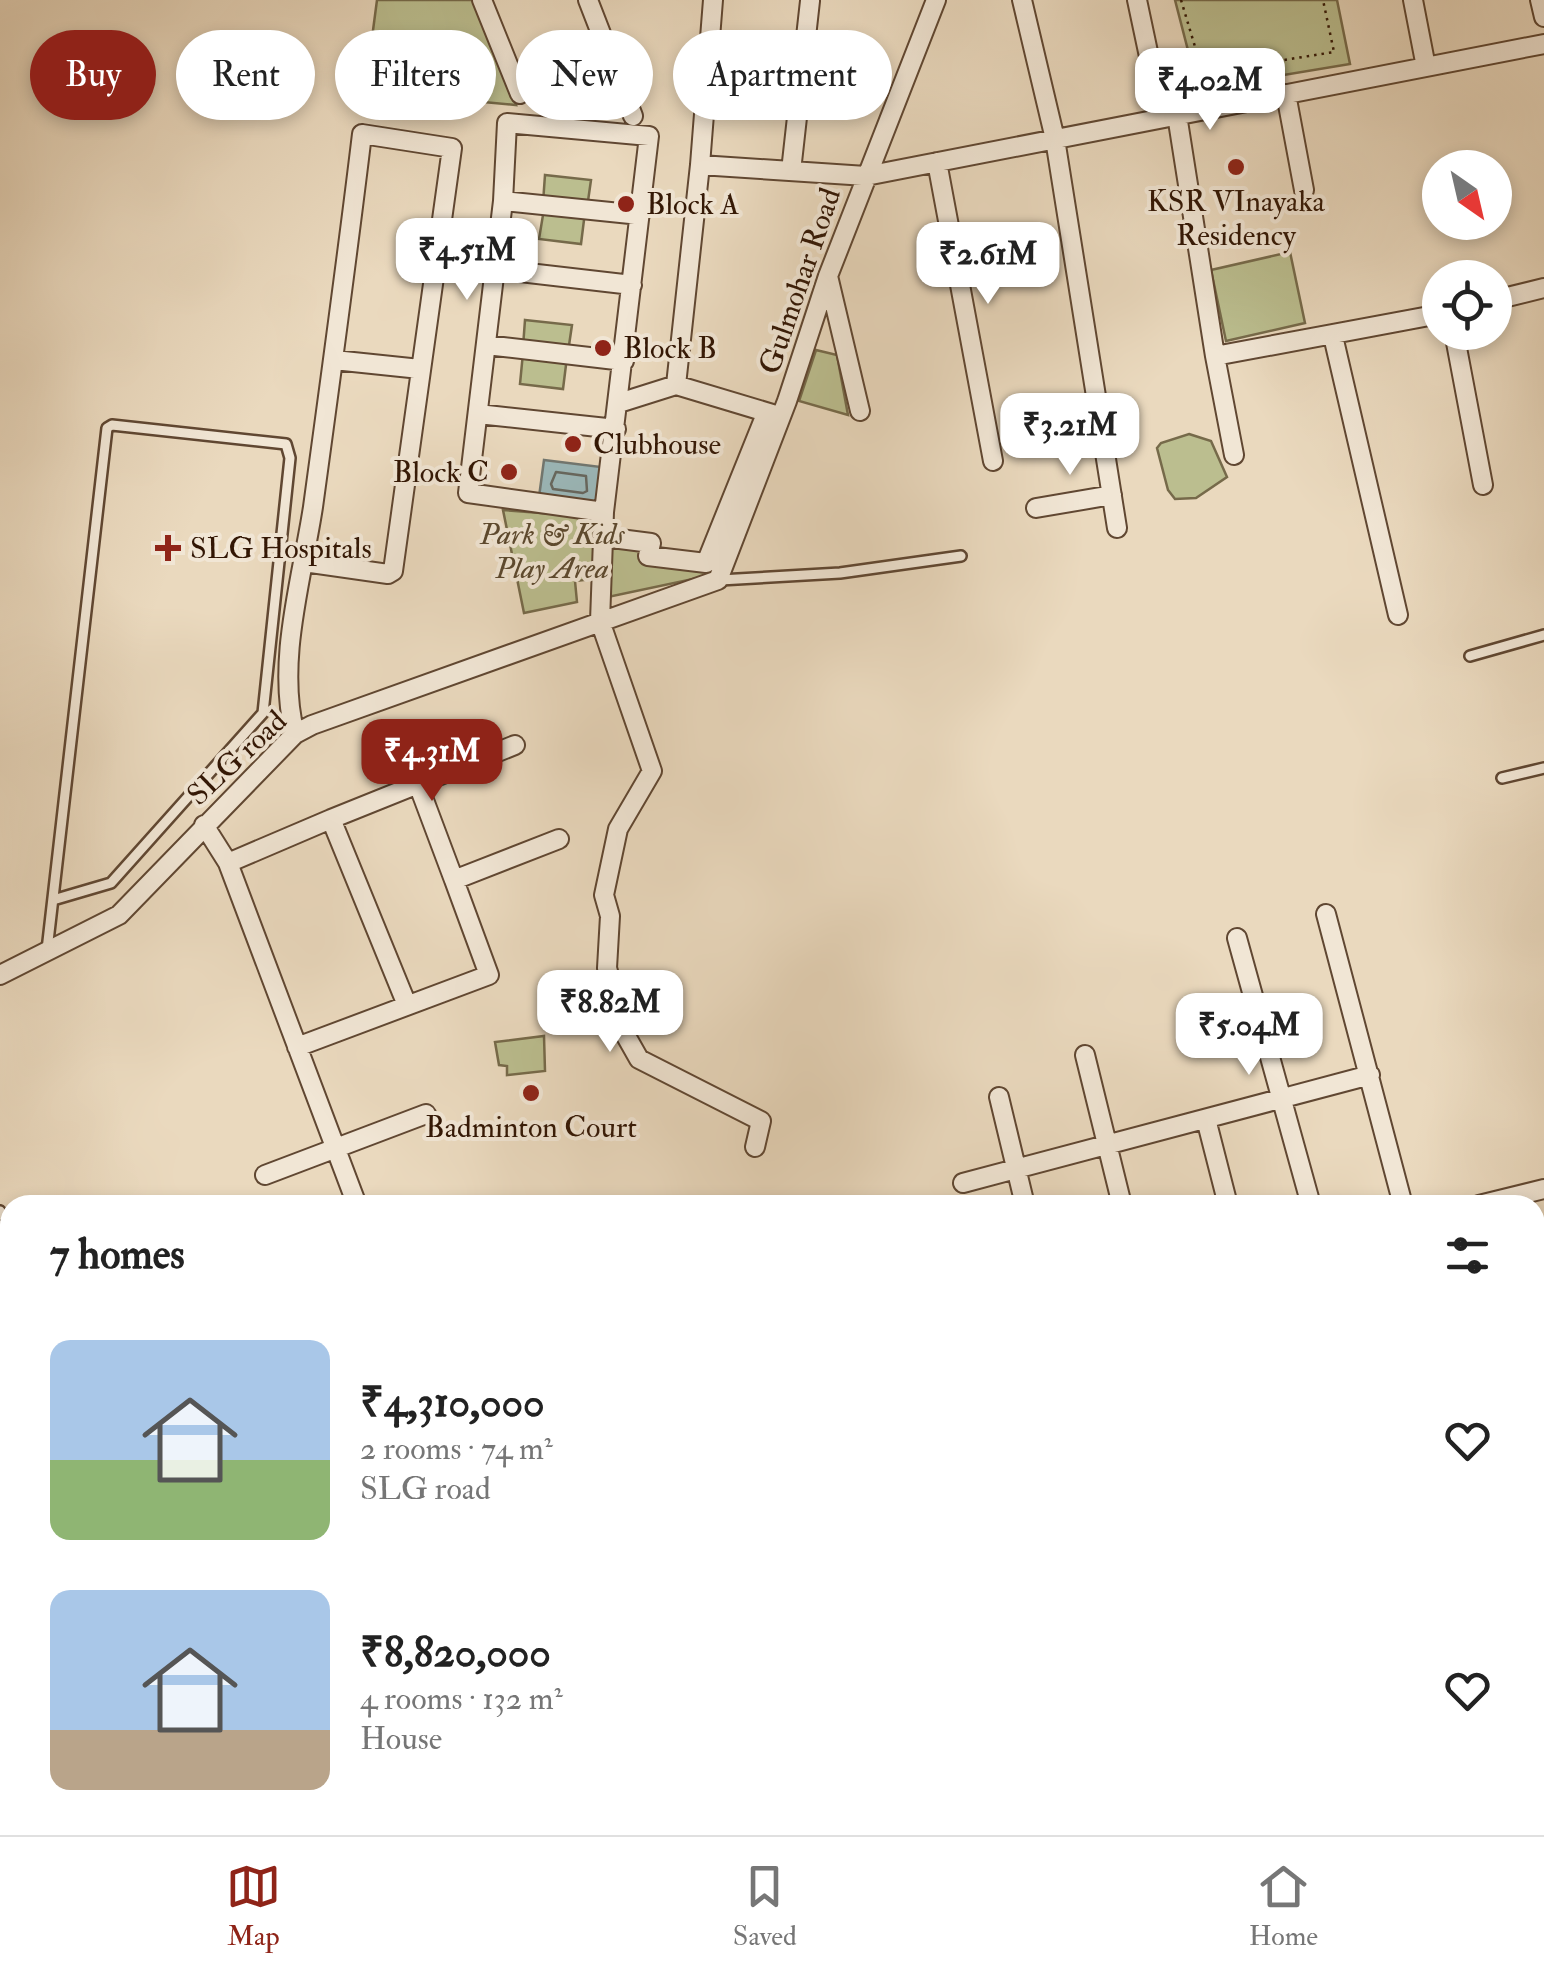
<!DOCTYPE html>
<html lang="en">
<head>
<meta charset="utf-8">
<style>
	:root { --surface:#fff; --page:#f6f6f6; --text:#222; --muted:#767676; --line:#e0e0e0; --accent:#8f2418 }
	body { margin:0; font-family:"IM FELL Double Pica",serif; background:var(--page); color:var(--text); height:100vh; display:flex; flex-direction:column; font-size:38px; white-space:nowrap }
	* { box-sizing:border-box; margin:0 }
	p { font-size:32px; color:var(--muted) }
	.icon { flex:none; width:55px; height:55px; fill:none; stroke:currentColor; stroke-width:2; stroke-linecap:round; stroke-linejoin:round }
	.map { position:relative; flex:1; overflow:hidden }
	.side { position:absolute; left:0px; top:1195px; width:1545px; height:640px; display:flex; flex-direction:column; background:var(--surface); border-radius:30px 30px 0 0; box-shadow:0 5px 15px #0003 }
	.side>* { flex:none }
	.guide { position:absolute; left:30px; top:30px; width:1000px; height:90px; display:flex; gap:20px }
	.needle { width:65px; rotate:146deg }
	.controls { position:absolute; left:1422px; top:150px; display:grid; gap:20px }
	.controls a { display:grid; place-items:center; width:90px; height:90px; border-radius:50%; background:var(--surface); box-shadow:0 5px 15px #0003; font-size:50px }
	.price { position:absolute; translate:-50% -85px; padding:0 22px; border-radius:20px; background:#fff; color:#222; font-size:32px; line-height:65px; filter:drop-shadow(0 2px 5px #0008) }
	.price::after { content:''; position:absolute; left:50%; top:60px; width:30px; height:22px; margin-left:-15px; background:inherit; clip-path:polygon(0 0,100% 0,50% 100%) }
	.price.active { background:var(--accent); color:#fff }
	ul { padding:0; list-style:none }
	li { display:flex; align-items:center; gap:30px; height:250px; padding:0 50px }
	li span { display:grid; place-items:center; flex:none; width:280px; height:200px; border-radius:20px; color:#555 }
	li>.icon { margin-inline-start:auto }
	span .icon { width:120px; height:120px; fill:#fffc; stroke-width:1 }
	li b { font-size:42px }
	h2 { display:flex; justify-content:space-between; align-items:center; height:120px; padding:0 50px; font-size:42px }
	.pill { padding:0 35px; border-radius:45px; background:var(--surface); box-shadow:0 5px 15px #0003; font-size:35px; line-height:90px }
	.pill.active { background:var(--accent); color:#fff }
	.tabs { display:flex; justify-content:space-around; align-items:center; height:140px; border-top:2px solid var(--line); background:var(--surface); font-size:28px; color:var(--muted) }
	.tabs a { display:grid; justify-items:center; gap:5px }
	.tabs .active { color:var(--accent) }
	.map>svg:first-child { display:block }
	.green { fill:#bbbe8f; stroke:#766a4a; stroke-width:2.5 }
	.water { fill:#9bb8ba; stroke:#717771; stroke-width:2.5 }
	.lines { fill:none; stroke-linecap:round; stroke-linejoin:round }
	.shore { stroke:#66675f; stroke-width:2.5 }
	.lane-casing { stroke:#604732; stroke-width:14 }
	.street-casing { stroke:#604732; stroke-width:22 }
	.primary-casing { stroke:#321604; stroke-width:32 }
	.path { stroke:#321604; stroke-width:2.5; stroke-dasharray:2.5 5; stroke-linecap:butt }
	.lane { stroke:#f1e6d5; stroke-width:9 }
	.street { stroke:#f1e6d5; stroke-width:18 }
	.primary { stroke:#ead9be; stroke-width:28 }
	.poi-dot { fill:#8f2418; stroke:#f1e6d5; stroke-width:4 }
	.labels { text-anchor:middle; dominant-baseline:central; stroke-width:8; stroke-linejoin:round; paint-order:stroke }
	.poi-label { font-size:30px; fill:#321604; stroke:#f1e6d5; text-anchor:start }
	.street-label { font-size:30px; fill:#321604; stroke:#f1e6d5 }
	.park-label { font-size:30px; font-style:italic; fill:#5b482e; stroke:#f1e6d5 }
</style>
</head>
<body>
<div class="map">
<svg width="1544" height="1835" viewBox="0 0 1544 1835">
	<rect width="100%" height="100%" fill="#ead9be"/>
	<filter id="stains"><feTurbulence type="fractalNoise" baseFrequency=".002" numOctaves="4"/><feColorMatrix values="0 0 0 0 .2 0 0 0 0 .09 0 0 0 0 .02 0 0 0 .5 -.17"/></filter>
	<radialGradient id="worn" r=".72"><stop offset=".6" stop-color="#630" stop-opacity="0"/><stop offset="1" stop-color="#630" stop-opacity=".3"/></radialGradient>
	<!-- green -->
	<path class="green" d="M377 0H474L516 105 365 91Z
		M1175 0H1337L1350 64 1198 89Z
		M545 175 591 180 587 208 543 203Z
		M544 209 585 212 581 244 539 239Z
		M1290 252 1305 323 1226 341 1211 270Z
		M525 320 572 325 568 352 523 347Z
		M816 350 837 355 848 415 799 401Z
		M523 353 567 357 563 389 520 384Z
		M1189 434 1211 441 1227 477 1196 498 1175 499 1168 490 1157 448 1161 443Z
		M503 510 593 517 594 579 575 581 577 602 524 613Z
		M610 540 713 566 712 575 608 597Z
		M544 1036 545 1071 507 1075V1066L499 1065 495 1042Z"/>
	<!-- water -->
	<path class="water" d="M544 460 601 467 596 505 539 497Z"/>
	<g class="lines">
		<!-- shore -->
		<path class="shore" d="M556 472 586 476 587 491 583 493 553 489 551 484Z"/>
		<defs>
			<path id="lane" d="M720 580 840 573 961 556
				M1470 656 1544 635
				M1502 778 1544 768
				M47 950 107 428 112 425 286 444 290 458 263 713 111 883 53 900
				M0 1211 8 1222 0 1226"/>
			<path id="street" d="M482 0 520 94
				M588 0 633 116
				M1022 0 1055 139 1117 528
				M1137 0 1162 118
				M1413 0 1426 67
				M1540 0 1544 17
				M1286 94 1304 190
				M1177 115 1215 356 1234 455
				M937 162 993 461
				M700 165 866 176 1544 44
				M791 171 810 1
				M503 201 640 215
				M494 269 632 285
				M828 276 860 411
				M1495 300 1544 288
				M1454 332 1483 485
				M1333 336 1398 615
				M486 345 624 361
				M1215 356 1440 314
				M334 360 420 369
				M676 385 700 165 713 0
				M619 403 676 385 776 415
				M478 414 616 429
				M1036 508 1112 495
				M604 512 468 493 503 201 507 123 649 136 604 512 600 621 652 771 618 829 604 895 610 916 607 968 626 1036 639 1059 761 1121 755 1147
				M604 537 651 543 648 556 706 563 766 414
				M295 734C276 662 302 579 313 507 330 383 347 259 362 134L452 148 393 571 388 574 304 562
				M418 784 454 880 559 839
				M331 819 515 745
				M204 825 228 863 357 1205
				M228 863 331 819 407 1005
				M1326 914 1403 1205
				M1237 938 1311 1205
				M0 975 119 915 295 734 312 725 718 580 787 401 828 276 936 0
				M297 1047 489 975 454 880
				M1085 1055 1122 1205
				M999 1097 1025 1205
				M1206 1119 1228 1205
				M265 1175 426 1114
				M963 1183 1370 1075
				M1479 1205 1544 1189
				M1535 1580 1544 1606
				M368 1825 375 1835
				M489 1825 496 1835
				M708 1825 714 1835
				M543 1835 556 1825
				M617 1835 639 1825
				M839 1835 848 1825"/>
			<path id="primary" d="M0 1648 10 1662
				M0 1692 10 1708
				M91 1825 98 1835
				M122 1825 129 1835"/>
		</defs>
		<!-- lane casing -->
		<use href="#lane" class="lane-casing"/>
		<!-- street casing -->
		<use href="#street" class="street-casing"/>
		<!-- primary casing -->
		<use href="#primary" class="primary-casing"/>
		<!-- path -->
		<path class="path" d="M1181 0 1208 90
			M1203 73 1334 52 1323 0"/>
		<!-- lane -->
		<use href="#lane" class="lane"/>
		<!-- street -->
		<use href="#street" class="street"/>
		<!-- primary -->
		<use href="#primary" class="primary"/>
	</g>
	<!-- markers -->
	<g class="poi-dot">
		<circle cx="1236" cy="167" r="10"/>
		<circle cx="626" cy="204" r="10"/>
		<circle cx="603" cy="348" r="10"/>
		<circle cx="573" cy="444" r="10"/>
		<circle cx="509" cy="472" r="10"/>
		<path d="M163 533h10v10h10v10h-10v10h-10v-10h-10v-10h10z"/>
		<circle cx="531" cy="1093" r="10"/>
	</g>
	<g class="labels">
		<!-- poi labels -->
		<g class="poi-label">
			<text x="1236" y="201" text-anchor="middle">KSR VInayaka<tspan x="1236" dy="34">Residency</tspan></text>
			<text x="646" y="204">Block A</text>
			<text x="623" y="348">Block B</text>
			<text x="593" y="444">Clubhouse</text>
			<text x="489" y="472" text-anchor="end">Block C</text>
			<text x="190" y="548">SLG Hospitals</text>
			<text x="531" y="1127" text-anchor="middle">Badminton Court</text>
		</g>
		<!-- street labels -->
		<g class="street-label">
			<text transform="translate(800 281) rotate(-71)">Gulmohar Road</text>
			<text transform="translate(237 758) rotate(-43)">SLG road</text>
		</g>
		<!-- park labels -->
		<g class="park-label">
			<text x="552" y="534">Park &amp; Kids<tspan x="552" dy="34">Play Area</tspan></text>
		</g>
	</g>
	<rect width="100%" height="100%" filter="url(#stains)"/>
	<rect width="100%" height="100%" fill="url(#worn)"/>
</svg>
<div class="controls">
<a><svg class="needle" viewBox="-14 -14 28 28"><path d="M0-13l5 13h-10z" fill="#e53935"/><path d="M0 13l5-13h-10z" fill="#767676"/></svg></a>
<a><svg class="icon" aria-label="locate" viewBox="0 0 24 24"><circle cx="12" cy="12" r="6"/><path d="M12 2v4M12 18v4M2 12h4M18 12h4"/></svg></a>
</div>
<b class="price" style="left:1210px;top:133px">₹4.02M</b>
<b class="price" style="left:467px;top:303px">₹4.51M</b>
<b class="price" style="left:988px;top:307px">₹2.61M</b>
<b class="price" style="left:1070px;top:478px">₹3.21M</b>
<b class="price active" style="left:432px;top:804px">₹4.31M</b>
<b class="price" style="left:610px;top:1055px">₹8.82M</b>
<b class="price" style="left:1249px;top:1078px">₹5.04M</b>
<div class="guide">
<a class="pill active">Buy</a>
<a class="pill">Rent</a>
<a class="pill">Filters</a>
<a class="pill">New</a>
<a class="pill">Apartment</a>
</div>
<section class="side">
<h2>7 homes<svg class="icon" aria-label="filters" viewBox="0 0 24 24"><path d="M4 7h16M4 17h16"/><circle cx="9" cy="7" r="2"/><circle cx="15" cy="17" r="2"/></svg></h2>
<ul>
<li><span style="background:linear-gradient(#a9c7e8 60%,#8fb573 0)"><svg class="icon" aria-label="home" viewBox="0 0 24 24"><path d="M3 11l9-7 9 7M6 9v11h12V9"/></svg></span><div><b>₹4,310,000</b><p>2 rooms · 74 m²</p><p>SLG road</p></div><svg class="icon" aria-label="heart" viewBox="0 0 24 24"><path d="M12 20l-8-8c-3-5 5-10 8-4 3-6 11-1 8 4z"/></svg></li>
<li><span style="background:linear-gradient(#a9c7e8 70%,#b9a48a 0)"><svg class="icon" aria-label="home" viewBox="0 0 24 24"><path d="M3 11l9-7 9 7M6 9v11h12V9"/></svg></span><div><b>₹8,820,000</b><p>4 rooms · 132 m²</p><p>House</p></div><svg class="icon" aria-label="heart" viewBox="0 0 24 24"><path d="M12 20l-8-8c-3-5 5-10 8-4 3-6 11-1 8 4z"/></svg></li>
</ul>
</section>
</div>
<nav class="tabs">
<a class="active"><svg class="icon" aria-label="map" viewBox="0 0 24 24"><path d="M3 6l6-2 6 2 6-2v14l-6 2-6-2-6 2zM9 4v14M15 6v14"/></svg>Map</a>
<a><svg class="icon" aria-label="saved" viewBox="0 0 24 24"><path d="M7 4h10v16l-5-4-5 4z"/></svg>Saved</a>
<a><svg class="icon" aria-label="home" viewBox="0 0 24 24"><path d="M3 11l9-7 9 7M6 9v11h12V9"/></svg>Home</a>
</nav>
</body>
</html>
